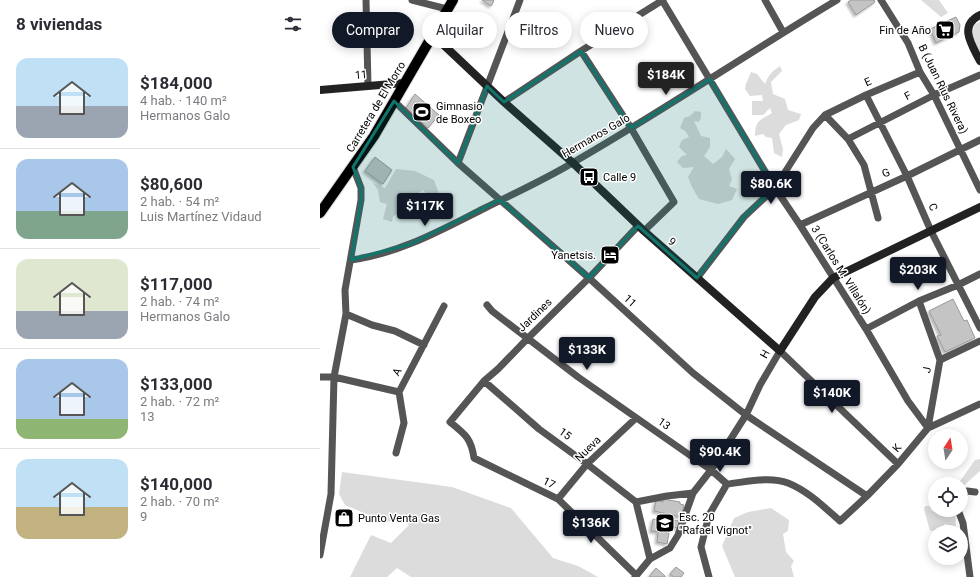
<!DOCTYPE html>
<html lang="es">
<head>
<meta charset="utf-8">
<style>
	:root { --surface:#fff; --page:#f7f7f7; --text:#2b2b33; --muted:#7c7c81; --line:#e1e1e2; --accent:#111827 }
	body { margin:0; font-family:Roboto,sans-serif; background:var(--page); color:var(--text); height:100vh; display:flex; flex-direction:column; font-size:15px; white-space:nowrap }
	* { box-sizing:border-box; margin:0 }
	p { font-size:13px; color:var(--muted) }
	.icon { flex:none; width:22px; height:22px; fill:none; stroke:currentColor; stroke-width:2; stroke-linecap:round; stroke-linejoin:round }
	.map { position:relative; flex:1; overflow:hidden }
	.side { display:flex; flex-direction:column; background:var(--surface); width:320px }
	.side>* { flex:none }
	.top-card { position:absolute; left:12px; top:12px; width:380px; height:36px; display:flex; gap:8px }
	.needle { width:26px; rotate:12deg }
	.fabs { position:absolute; left:608px; top:429px; display:grid; gap:8px }
	.fabs a { display:grid; place-items:center; width:40px; height:40px; border-radius:50%; background:var(--surface); box-shadow:0 2px 10px #0003; font-size:20px }
	.price { position:absolute; translate:-50% -34px; padding:0 9px; border-radius:4px; background:var(--accent); color:#fff; font-size:13px; line-height:26px; filter:drop-shadow(0 1px 2px #0008) }
	.price::after { content:''; position:absolute; left:50%; top:24px; width:12px; height:9px; margin-left:-6px; background:inherit; clip-path:polygon(0 0,100% 0,50% 100%) }
	.price.on { background:#222; color:#fff }
	ul { padding:0; list-style:none }
	li { display:flex; align-items:center; gap:12px; height:100px; padding:0 16px }
	li+li { border-top:1px solid var(--line) }
	li span { display:grid; place-items:center; flex:none; width:112px; height:80px; border-radius:12px; color:#555 }
	li>.icon { margin-inline-start:auto }
	span .icon { width:48px; height:48px; fill:#fffc; stroke-width:1 }
	li b { font-size:17px }
	h2 { display:flex; justify-content:space-between; align-items:center; height:48px; padding:0 16px; font-size:17px }
	.tag { padding:0 14px; border-radius:18px; background:var(--surface); box-shadow:0 2px 10px #0003; font-size:14px; line-height:36px }
	.tag.on { background:var(--accent); color:#fff }
	main { display:flex; flex:1; min-height:0 }
	.map>svg:first-child { display:block }
	.green { fill:#dcdcdc }
	.building { fill:#c4c4c4; stroke:#999; filter:url(#shadow) }
	.lines { fill:none; stroke-linecap:round; stroke-linejoin:round }
	.primary-casing { stroke:#dbdbdb; stroke-width:12 }
	.street { stroke:#555; stroke-width:7 }
	.secondary { stroke:#222; stroke-width:8 }
	.primary { stroke:#000; stroke-width:10 }
	.marked { fill:#0f766e; fill-opacity:0.2; stroke:#0f766e; stroke-width:3; stroke-linejoin:round }
	.labels { text-anchor:middle; dominant-baseline:central; stroke-width:3; stroke-linejoin:round; paint-order:stroke }
	.poi-label { font-size:11px; fill:#000; stroke:#fff; text-anchor:start }
	.street-label { font-size:11px; fill:#000; stroke:#fff }
</style>
</head>
<body>
<main>
<section class="side">
<h2>8 viviendas<svg class="icon" aria-label="filters" viewBox="0 0 24 24"><path d="M4 7h16M4 17h16"/><circle cx="9" cy="7" r="2"/><circle cx="15" cy="17" r="2"/></svg></h2>
<ul>
<li><span style="background:linear-gradient(#bfe0f5 60%,#9aa5b1 0)"><svg class="icon" aria-label="home" viewBox="0 0 24 24"><path d="M3 11l9-7 9 7M6 9v11h12V9"/></svg></span><div><b>$184,000</b><p>4 hab. · 140 m²</p><p>Hermanos Galo</p></div></li>
<li><span style="background:linear-gradient(#a9c7e8 65%,#7fa58c 0)"><svg class="icon" aria-label="home" viewBox="0 0 24 24"><path d="M3 11l9-7 9 7M6 9v11h12V9"/></svg></span><div><b>$80,600</b><p>2 hab. · 54 m²</p><p>Luis Martínez Vidaud</p></div></li>
<li><span style="background:linear-gradient(#dfe7d0 65%,#9aa5b1 0)"><svg class="icon" aria-label="home" viewBox="0 0 24 24"><path d="M3 11l9-7 9 7M6 9v11h12V9"/></svg></span><div><b>$117,000</b><p>2 hab. · 74 m²</p><p>Hermanos Galo</p></div></li>
<li><span style="background:linear-gradient(#a9c7e8 75%,#8fb573 0)"><svg class="icon" aria-label="home" viewBox="0 0 24 24"><path d="M3 11l9-7 9 7M6 9v11h12V9"/></svg></span><div><b>$133,000</b><p>2 hab. · 72 m²</p><p>13</p></div></li>
<li><span style="background:linear-gradient(#bfe0f5 60%,#c2b280 0)"><svg class="icon" aria-label="home" viewBox="0 0 24 24"><path d="M3 11l9-7 9 7M6 9v11h12V9"/></svg></span><div><b>$140,000</b><p>2 hab. · 70 m²</p><p>9</p></div></li>
</ul>
</section>
<div class="map">
<svg width="660" height="577" viewBox="0 0 660 577">
	<defs>
		<filter id="shadow"><feDropShadow dx="-2" dy="2" stdDeviation="1" flood-color="#0004"/></filter>
	</defs>
	<rect width="100%" height="100%" fill="#fff"/>
	<!-- green -->
	<path class="green" d="M601 0H619L628 13 621 17Z
		M660 22V57L652 33 655 24Z
		M460 66 462 71 451 82 453 94 465 99 468 110 481 114 479 120 466 125 459 134 463 149 462 157 454 153 452 138 446 137 443 134 435 136C435 121 440 120 452 113L450 108 443 115H432V101H443L442 95 430 96 425 89 426 84 431 72 437 74 445 84C448 76 452 71 460 66Z
		M375 111 381 112V118L379 122 374 121 381 136 390 138V147L384 156 393 164 402 157 406 149 415 159 409 169 412 179 409 186 417 189 412 200 398 204 379 199 372 187 368 177 374 167 363 168 357 162 362 156 367 155 359 147 362 140 369 137 365 131 360 128 364 118 370 116Z
		M76 169 95 171 114 180 120 197 115 203 103 190 93 196 92 202 83 211 73 216 72 222 63 219 67 204 60 202 58 190 53 183 65 188Z
		M660 459V471L641 488V484H638L655 460Z
		M22 472 132 487 191 508 233 558 258 566 278 577H91L77 568 67 577H30L51 535 71 543 89 525 81 520 65 522 25 505 19 494Z
		M605 506H609L612 511 616 512 620 510H635L636 527 625 524 619 530 610 531 604 509Z
		M451 508 469 520 468 531 463 534 466 552 474 561 471 566 474 577H415L402 546 414 518 428 512Z"/>
	<!-- building -->
	<path class="building" d="M162 0H173L174 1 171 6Z
		M531 0H554L555 2 536 15 528 2Z
		M636 17 640 25 639 32 616 43 610 29Z
		M95 94 119 115 108 128 86 108Z
		M55 157 72 170 63 184 45 171Z
		M633 299 644 321 647 320 655 338 625 352 617 336 621 335 609 311Z
		M343 499 360 502V504L364 505 361 517 334 511 336 500 343 502Z
		M29 514V522H20V515Z
		M333 519 343 521 341 532 349 533 347 544 337 542 338 532 331 531Z
		M348 519 359 521 358 528 347 526Z
		M356 567 364 573 361 577H354L350 574Z
		M336 568 345 576V577H329Z"/>
	<g class="lines">
		<defs>
			<path id="primary" d="M0 213 54 136 133 0"/>
		</defs>
		<!-- primary casing -->
		<use href="#primary" class="primary-casing"/>
		<!-- street -->
		<path class="street" d="M46 0 48 85
			M92 0 127 9
			M342 0 455 188 480 225 546 329 588 401 608 428
			M445 0 463 32
			M561 0 588 43 600 72 614 95 660 190
			M261 51 311 128 354 202 324 231
			M546 95 587 176 611 231 660 328
			M74 101 138 163 269 278 373 373 426 415 547 496
			M184 102 261 51 343 0
			M505 115 528 139 544 165 558 218
			M528 139 614 95 660 75
			M138 163 200 0
			M480 225 587 176 660 140
			M31 260C81 253 121 230 165 208 195 193 226 179 254 162 343 111 428 53 517 0
			M377 278 424 217 455 188 493 128 505 115 546 95 600 72
			M599 301 620 360
			M167 305 172 311 258 377 391 470 407 484C426 482 450 476 468 483 488 491 504 507 520 521L547 496 578 464 608 428 660 404
			M26 314 52 325 75 331 104 345
			M546 329 599 301 638 285 660 274
			M0 377H14L79 392
			M164 381 219 429 267 464 316 502
			M608 428 620 360 660 341
			M76 453 84 423 79 392 124 306
			M641 498 647 491 655 492
			M238 499 267 464 316 418
			M638 510 643 523 650 577
			M0 555 11 494 14 377 26 314 25 290 41 200V188L33 167
			M330 559 316 502 347 496 373 493
			M316 575 238 499 154 458C151 438 145 434 130 422L164 381 178 369 208 338 269 278 318 226
			M315 577 330 559 350 548 358 535 373 493 391 470 426 415 440 385 460 351 578 464
			M389 577 381 547 389 515 407 484"/>
		<!-- secondary -->
		<path class="secondary" d="M660 15C638 26 652 45 660 61
			M112 34 184 102 253 163 324 231 460 351 495 297 513 278 660 207
			M0 90 84 83"/>
		<!-- primary -->
		<use href="#primary" class="primary"/>
	</g>
	<!-- marked area -->
	<path class="marked" d="M261 51 311 128 390 79 455 188 424 217 377 278 318 226 269 278 180 200 91 244 31 260 41 200V188L33 167 74 101 138 163 167 86 184 102Z"/>
	<!-- icons -->
	<defs>
		<symbol id="supermarket-square" viewBox="-11 -11 22 22"><rect x="-9" y="-9" width="18" height="18" rx="4" fill="#000" stroke="#fff"/><path d="M-6-5.5h2.5l.6 2H6L4.5 2H-2.5L-4.4-4H-6ZM-1.5 3.2a1.3 1.3 0 1 0 .1 0ZM3 3.2a1.3 1.3 0 1 0 .1 0Z" fill="#fff"/></symbol>
		<symbol id="stadium-square" viewBox="-11 -11 22 22"><rect x="-9" y="-9" width="18" height="18" rx="4" fill="#000" stroke="#fff"/><path d="M0-5a6.5 5 0 1 0 0 10a6.5 5 0 1 0 0-10ZM-3.5-1.8h7v3.6h-7Z" fill="#fff"/></symbol>
		<symbol id="bus-square" viewBox="-11 -11 22 22"><rect x="-9" y="-9" width="18" height="18" rx="4" fill="#000" stroke="#fff"/><path d="M-5-6H5V4H4V6H2V4H-2V6H-4V4H-5ZM-3.5-4V0h7V-4ZM-3.5 1.2v1.5H-2V1.2ZM2 1.2v1.5H3.5V1.2Z" fill="#fff"/></symbol>
		<symbol id="hotel-square" viewBox="-11 -11 22 22"><rect x="-9" y="-9" width="18" height="18" rx="4" fill="#000" stroke="#fff"/><path d="M-6-4.5h1.5V1H6V5H4.5V3h-9V5H-6ZM-4 0a1.8 1.8 0 1 1 3.6 0ZM.5 0V-2.5h3Q6-2.5 6 0Z" fill="#fff"/></symbol>
		<symbol id="shop-square" viewBox="-11 -11 22 22"><rect x="-9" y="-9" width="18" height="18" rx="4" fill="#000" stroke="#fff"/><path d="M-5-2.5h2.3a2.7 3.5 0 0 1 5.4 0H5L5.5 6h-11ZM-1.5-2.5h3a1.5 2.3 0 0 0-3 0Z" fill="#fff"/></symbol>
		<symbol id="school-square" viewBox="-11 -11 22 22"><rect x="-9" y="-9" width="18" height="18" rx="4" fill="#000" stroke="#fff"/><path d="M0-5L7-2L0 1L-7-2ZM-4 1L0 2.5L4 1V4Q0 6-4 4Z" fill="#fff"/></symbol>
	</defs>
	<g fill-rule="evenodd">
		<use href="#supermarket-square" x="614" y="19" width="22" height="22"/>
		<use href="#stadium-square" x="91" y="101" width="22" height="22"/>
		<use href="#bus-square" x="258" y="166" width="22" height="22"/>
		<use href="#hotel-square" x="279" y="244" width="22" height="22"/>
		<use href="#shop-square" x="13" y="507" width="22" height="22"/>
		<use href="#school-square" x="334" y="512" width="22" height="22"/>
	</g>
	<g class="labels">
		<!-- poi labels -->
		<g class="poi-label">
			<text x="611" y="30" text-anchor="end">Fin de Año</text>
			<text x="116" y="106">Gimnasio<tspan x="116" dy="13">de Boxeo</tspan></text>
			<text x="283" y="177">Calle 9</text>
			<text x="276" y="255" text-anchor="end">Yanetsis.</text>
			<text x="359" y="517">Esc. 20<tspan x="359" dy="13">"Rafael Vignot"</tspan></text>
			<text x="38" y="518">Punto Venta Gas</text>
		</g>
		<!-- street labels -->
		<g class="street-label">
			<text transform="translate(41 75) rotate(-5)">11</text>
			<text transform="translate(548 82) rotate(-24)">E</text>
			<text transform="translate(623 89) rotate(64)">B (Juan Rius Rivera)</text>
			<text transform="translate(588 96) rotate(-27)">F</text>
			<text transform="translate(56 107) rotate(-59)">Carretera de El Morro</text>
			<text transform="translate(276 136) rotate(-30)">Hermanos Galo</text>
			<text transform="translate(566 173) rotate(-24)">G</text>
			<text transform="translate(613 207) rotate(66)">C</text>
			<text transform="translate(352 242) rotate(41)">9</text>
			<text transform="translate(521 270) rotate(58)">3 (Carlos M. Villalón)</text>
			<text transform="translate(310 301) rotate(43)">11</text>
			<text transform="translate(215 315) rotate(-44)">Jardines</text>
			<text transform="translate(445 354) rotate(-61)">H</text>
			<text transform="translate(607 370) rotate(-80)">J</text>
			<text transform="translate(77 372) rotate(-62)">A</text>
			<text transform="translate(344 424) rotate(35)">13</text>
			<text transform="translate(245 434) rotate(36)">15</text>
			<text transform="translate(577 448) rotate(-50)">K</text>
			<text transform="translate(268 449) rotate(-45)">Nueva</text>
			<text transform="translate(229 483) rotate(26)">17</text>
		</g>
	</g>
</svg>
<div class="fabs">
<a><svg class="needle" viewBox="-14 -14 28 28"><path d="M0-13l5 13h-10z" fill="#e53935"/><path d="M0 13l5-13h-10z" fill="#7c7c81"/></svg></a>
<a><svg class="icon" aria-label="locate" viewBox="0 0 24 24"><circle cx="12" cy="12" r="6"/><path d="M12 2v4M12 18v4M2 12h4M18 12h4"/></svg></a>
<a><svg class="icon" aria-label="layers" viewBox="0 0 24 24"><path d="M12 4l9 5-9 5-9-5zM3 14l9 5 9-5"/></svg></a>
</div>
<b class="price on" style="left:346px;top:96px">$184K</b>
<b class="price" style="left:451px;top:205px">$80.6K</b>
<b class="price" style="left:105px;top:227px">$117K</b>
<b class="price" style="left:598px;top:291px">$203K</b>
<b class="price" style="left:267px;top:371px">$133K</b>
<b class="price" style="left:512px;top:414px">$140K</b>
<b class="price" style="left:400px;top:473px">$90.4K</b>
<b class="price" style="left:271px;top:544px">$136K</b>
<div class="top-card">
<a class="tag on">Comprar</a>
<a class="tag">Alquilar</a>
<a class="tag">Filtros</a>
<a class="tag">Nuevo</a>
</div>
</div>
</main>
</body>
</html>
